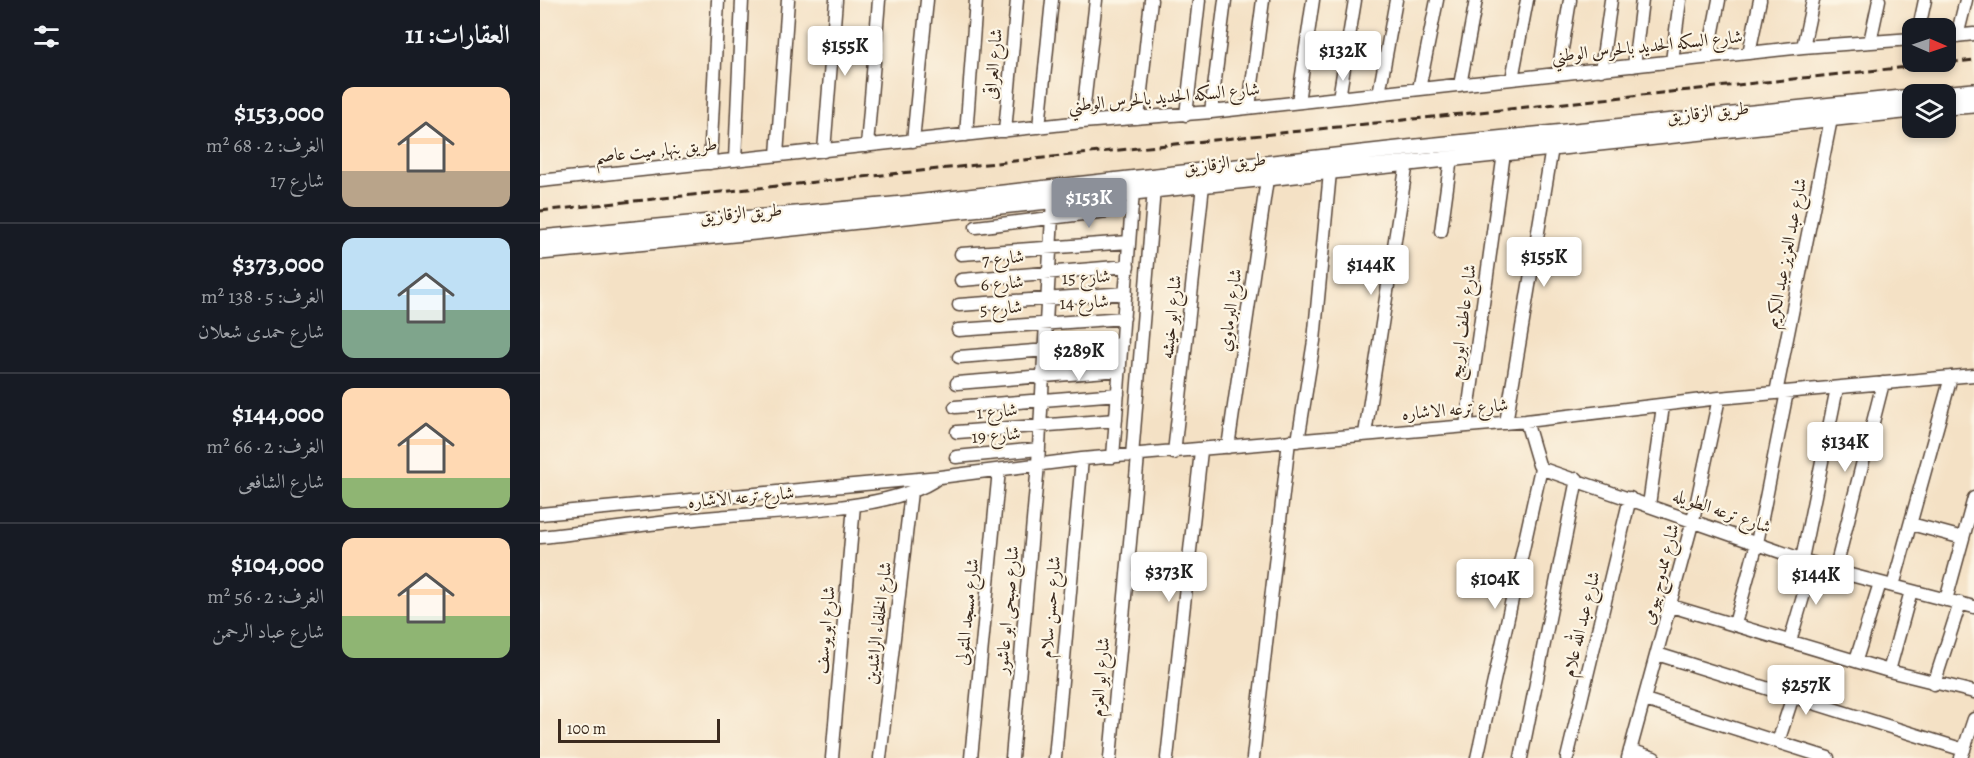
<!DOCTYPE html>
<html lang="ar">
<head>
<meta charset="utf-8">
<style>
	:root { --surface:#171b24; --page:#242831; --text:#f1f3f6; --muted:#9ea1a6; --line:#363941; --accent:#8c9099 }
	body { margin:0; font-family:Alegreya,Amiri,serif; background:var(--page); color:var(--text); direction:rtl; height:100vh; display:flex; flex-direction:column; font-size:22px; white-space:nowrap }
	* { box-sizing:border-box; margin:0 }
	p { font-size:20px; color:var(--muted) }
	.icon { flex:none; width:33px; height:33px; fill:none; stroke:currentColor; stroke-width:2; stroke-linecap:round; stroke-linejoin:round }
	.map { position:relative; flex:1; overflow:hidden; direction:ltr }
	.side { display:flex; flex-direction:column; background:var(--surface); width:540px }
	.side>* { flex:none }
	.needle { width:39px; rotate:92deg }
	.controls { position:absolute; left:1362px; top:18px; display:grid; gap:12px }
	.controls a { display:grid; place-items:center; width:54px; height:54px; border-radius:12px; background:var(--surface); box-shadow:0 3px 9px #0003; font-size:30px }
	.scale { position:absolute; left:18px; bottom:15px; width:162px; box-sizing:border-box; padding-left:6px; border:3px solid #3b2a1e; border-top:0; font-size:16px; line-height:21px; white-space:nowrap; color:#3b2a1e; -webkit-text-stroke:4px #fcf5e5; paint-order:stroke }
	.price { position:absolute; translate:-50% -51px; padding:0 14px; border-radius:6px; background:#fff; color:#222; font-size:20px; line-height:39px; filter:drop-shadow(0 2px 3px #0008) }
	.price::after { content:''; position:absolute; left:50%; top:36px; width:18px; height:14px; margin-left:-9px; background:inherit; clip-path:polygon(0 0,100% 0,50% 100%) }
	.price.on { background:var(--accent); color:#fff }
	ul { padding:0; list-style:none }
	li { display:flex; align-items:center; gap:18px; height:150px; padding:0 30px }
	li+li { border-top:2px solid var(--line) }
	li span { display:grid; place-items:center; flex:none; width:168px; height:120px; border-radius:12px; color:#555 }
	li>.icon { margin-inline-start:auto }
	span .icon { width:72px; height:72px; fill:#fffc; stroke-width:1 }
	li b { font-size:26px }
	h2 { display:flex; justify-content:space-between; align-items:center; height:72px; padding:0 30px; font-size:26px }
	main { display:flex; flex:1; min-height:0 }
	.map>svg:first-child { display:block }
	.lines { fill:none; stroke-linecap:round; stroke-linejoin:round }
	.minor-casing { stroke:#574537; stroke-width:15 }
	.major-casing { stroke:#574537; stroke-width:18 }
	.minor { stroke:#fff; stroke-width:12 }
	.major { stroke:#fff; stroke-width:15 }
	.rail { stroke:#3b2a1e; stroke-width:3; stroke-dasharray:9 4.5; stroke-linecap:butt }
	.labels { text-anchor:middle; dominant-baseline:central; stroke-width:4.5; stroke-linejoin:round; paint-order:stroke }
	.street-label { font-size:18px; fill:#3b2a1e; stroke:#fcf5e5 }
</style>
</head>
<body>
<main>
<div class="map">
<svg width="1434" height="758" viewBox="0 0 1434 758">
	<rect width="100%" height="100%" fill="#fcf5e5"/>
	<filter id="ink" filterUnits="userSpaceOnUse"><feTurbulence type="fractalNoise" baseFrequency=".0167" numOctaves="2"/><feDisplacementMap in="SourceGraphic" scale="12" xChannelSelector="R" yChannelSelector="G"/><feConvolveMatrix kernelMatrix="1 2 1 2 8 2 1 2 1" color-interpolation-filters="sRGB"/></filter>
	<filter id="wash" filterUnits="userSpaceOnUse"><feTurbulence type="fractalNoise" baseFrequency=".008" numOctaves="4" result="noise"/><feDisplacementMap in="SourceGraphic" scale="24" xChannelSelector="R" yChannelSelector="G"/><feGaussianBlur stdDeviation="1.35" result="paint"/><feColorMatrix in="noise" values="0 0 0 0 0 0 0 0 0 0 0 0 0 0 0 0 0 1.4 0 .05"/><feComposite in="paint" operator="in"/></filter>
	<g filter="url(#wash)">
		<rect width="100%" height="100%" fill="#f4e1c5"/>
	</g>
	<g filter="url(#ink)">
		<g class="lines">
			<defs>
				<path id="minor" d="M1379 28 1385 0
					M1417 36 1426 0
					M1406 37 1434 34
					M1330 42 1339 0
					M1263 47 1273 0
					M1209 53 1220 0
					M1168 57 1179 0
					M1132 61 1140 0
					M1094 66 1102 0
					M1061 70 1071 0
					M1018 74 1030 0
					M972 79 987 0
					M920 85 936 0
					M879 89 897 0
					M839 94 856 0
					M799 98 815 0
					M758 102 773 0
					M709 107 723 0
					M671 112 685 0
					M646 115 659 0
					M598 118 611 0
					M542 122 556 0
					M499 127 512 0
					M465 131 477 0
					M426 135 436 0
					M373 141 387 0
					M327 146 339 0
					M284 151 296 0
					M237 155 248 0
					M195 160 202 0
					M170 163 178 0
					M0 181 542 122 671 112 1263 47 1372 39
					M436 227 592 208
					M901 231 911 158
					M421 254 589 242
					M421 280 588 266
					M419 305 586 293
					M418 330 584 318
					M419 357 582 344
					M417 383 580 370
					M1236 393 1291 119
					M415 407 578 394
					M986 421 999 465 1003 469 1295 571 1434 607
					M966 423 1012 148
					M926 426 964 153
					M417 432 576 420
					M825 434 867 162
					M758 441 774 341 790 172
					M688 447 727 179
					M634 453 663 185
					M592 456 614 189
					M416 457 499 449
					M573 457 593 191
					M1109 505 1123 406
					M0 514 400 477 542 459 986 421 1179 398 1434 375
					M1371 524 1423 538
					M0 537C59 531 118 522 177 517 234 511 354 512 399 477
					M1262 559 1297 388
					M1295 571 1343 383
					M1353 586 1411 377
					M1406 600 1434 498
					M1131 606 1349 671 1434 692
					M1195 624 1217 543 1247 392
					M1250 641 1273 563
					M1117 654 1424 750
					M1316 660 1340 583
					M1349 671 1371 591
					M1394 684 1420 603
					M1105 700 1288 758
					M1238 742 1253 696
					M1090 750 1114 758
					M292 758 314 505
					M340 758 371 492
					M431 758 459 470
					M472 758 498 464 513 199
					M515 758 542 459
					M570 758 598 456
					M627 758 661 451
					M713 758 749 441
					M937 758 1001 468
					M981 758 1037 479
					M1027 758 1090 498
					M1088 758 1153 520 1179 398
					M1421 758 1434 719"/>
				<path id="major" d="M1401 94 1434 91
					M1406 107 1434 105
					M0 238 374 203 867 148 1372 97
					M0 252 215 232 1372 110"/>
			</defs>
			<!-- minor casing -->
			<use href="#minor" class="minor-casing"/>
			<!-- major casing -->
			<use href="#major" class="major-casing"/>
			<!-- minor -->
			<use href="#minor" class="minor"/>
			<!-- major -->
			<use href="#major" class="major"/>
			<!-- rail -->
			<path class="rail" d="M0 211 1434 60"/>
		</g>
	</g>
	<g class="labels">
		<!-- street labels -->
		<g class="street-label">
			<text transform="translate(1107 46) rotate(-6)">شارع السكه الحديد بالحرس الوطني</text>
			<text transform="translate(453 64) rotate(-85)">شارع العراقى</text>
			<text transform="translate(624 97) rotate(-5)">شارع السكه الحديد بالحرس الوطني</text>
			<text transform="translate(1168 112) rotate(-6)">طريق الزقازيق</text>
			<text transform="translate(116 150) rotate(-6)">طريق بنها, ميت عاصم</text>
			<text transform="translate(685 163) rotate(-6)">طريق الزقازيق</text>
			<text transform="translate(201 213) rotate(-5)">طريق الزقازيق</text>
			<text transform="translate(1246 253) rotate(-79)">شارع عبد العزيز عبد الكريم</text>
			<text transform="translate(463 258) rotate(-6)">شارع 7</text>
			<text transform="translate(546 277) rotate(-3)">شارع 15</text>
			<text transform="translate(462 283) rotate(-5)">شارع 6</text>
			<text transform="translate(544 302) rotate(-3)">شارع 14</text>
			<text transform="translate(461 308) rotate(-5)">شارع 5</text>
			<text transform="translate(690 310) rotate(-82)">شارع البرماوي</text>
			<text transform="translate(631 317) rotate(-84)">شارع ابو خيشه</text>
			<text transform="translate(922 322) rotate(-82)">شارع عاطف ابوربيع</text>
			<text transform="translate(915 409) rotate(-5)">شارع ترعه الاشاره</text>
			<text transform="translate(457 411) rotate(-5)">شارع 1</text>
			<text transform="translate(456 435) rotate(-5)">شارع 19</text>
			<text transform="translate(201 497) rotate(-5)">شارع ترعه الاشاره</text>
			<text transform="translate(1182 511) rotate(19)">شارع ترعه الطويله</text>
			<text transform="translate(1120 574) rotate(-75)">شارع ممدوح بيومى</text>
			<text transform="translate(510 607) rotate(-85)">شارع حسن سلام</text>
			<text transform="translate(467 610) rotate(-85)">شارع صبحى ابو عاشور</text>
			<text transform="translate(427 612) rotate(-84)">شارع مسجد المتولى</text>
			<text transform="translate(338 623) rotate(-83)">شارع الخلفاء الراشدين</text>
			<text transform="translate(1041 624) rotate(-76)">شارع عبد الله علام</text>
			<text transform="translate(285 630) rotate(-85)">شارع ابويوسف</text>
			<text transform="translate(560 677) rotate(-85)">شارع ابو العزم</text>
		</g>
	</g>
</svg>
<div class="controls">
<a><svg class="needle" viewBox="-14 -14 28 28"><path d="M0-13l5 13h-10z" fill="#e53935"/><path d="M0 13l5-13h-10z" fill="#9ea1a6"/></svg></a>
<a><svg class="icon" aria-label="layers" viewBox="0 0 24 24"><path d="M12 4l9 5-9 5-9-5zM3 14l9 5 9-5"/></svg></a>
</div>
<div class="scale">100 m</div>
<b class="price" style="left:305px;top:77px">$155K</b>
<b class="price" style="left:803px;top:82px">$132K</b>
<b class="price on" style="left:549px;top:229px">$153K</b>
<b class="price" style="left:1004px;top:288px">$155K</b>
<b class="price" style="left:831px;top:296px">$144K</b>
<b class="price" style="left:539px;top:382px">$289K</b>
<b class="price" style="left:1305px;top:473px">$134K</b>
<b class="price" style="left:629px;top:603px">$373K</b>
<b class="price" style="left:1276px;top:606px">$144K</b>
<b class="price" style="left:955px;top:610px">$104K</b>
<b class="price" style="left:1266px;top:716px">$257K</b>
</div>
<section class="side">
<h2>العقارات: 11<svg class="icon" aria-label="filters" viewBox="0 0 24 24"><path d="M4 7h16M4 17h16"/><circle cx="9" cy="7" r="2"/><circle cx="15" cy="17" r="2"/></svg></h2>
<ul>
<li><span style="background:linear-gradient(#ffd9b3 70%,#b9a48a 0)"><svg class="icon" aria-label="home" viewBox="0 0 24 24"><path d="M3 11l9-7 9 7M6 9v11h12V9"/></svg></span><div><b>$153,000</b><p>الغرف: 2 · 68 m²</p><p>شارع 17</p></div></li>
<li><span style="background:linear-gradient(#bfe0f5 60%,#7fa58c 0)"><svg class="icon" aria-label="home" viewBox="0 0 24 24"><path d="M3 11l9-7 9 7M6 9v11h12V9"/></svg></span><div><b>$373,000</b><p>الغرف: 5 · 138 m²</p><p>شارع حمدى شعلان</p></div></li>
<li><span style="background:linear-gradient(#ffd9b3 75%,#8fb573 0)"><svg class="icon" aria-label="home" viewBox="0 0 24 24"><path d="M3 11l9-7 9 7M6 9v11h12V9"/></svg></span><div><b>$144,000</b><p>الغرف: 2 · 66 m²</p><p>شارع الشافعى</p></div></li>
<li><span style="background:linear-gradient(#ffd9b3 65%,#8fb573 0)"><svg class="icon" aria-label="home" viewBox="0 0 24 24"><path d="M3 11l9-7 9 7M6 9v11h12V9"/></svg></span><div><b>$104,000</b><p>الغرف: 2 · 56 m²</p><p>شارع عباد الرحمن</p></div></li>
</ul>
</section>
</main>
</body>
</html>
